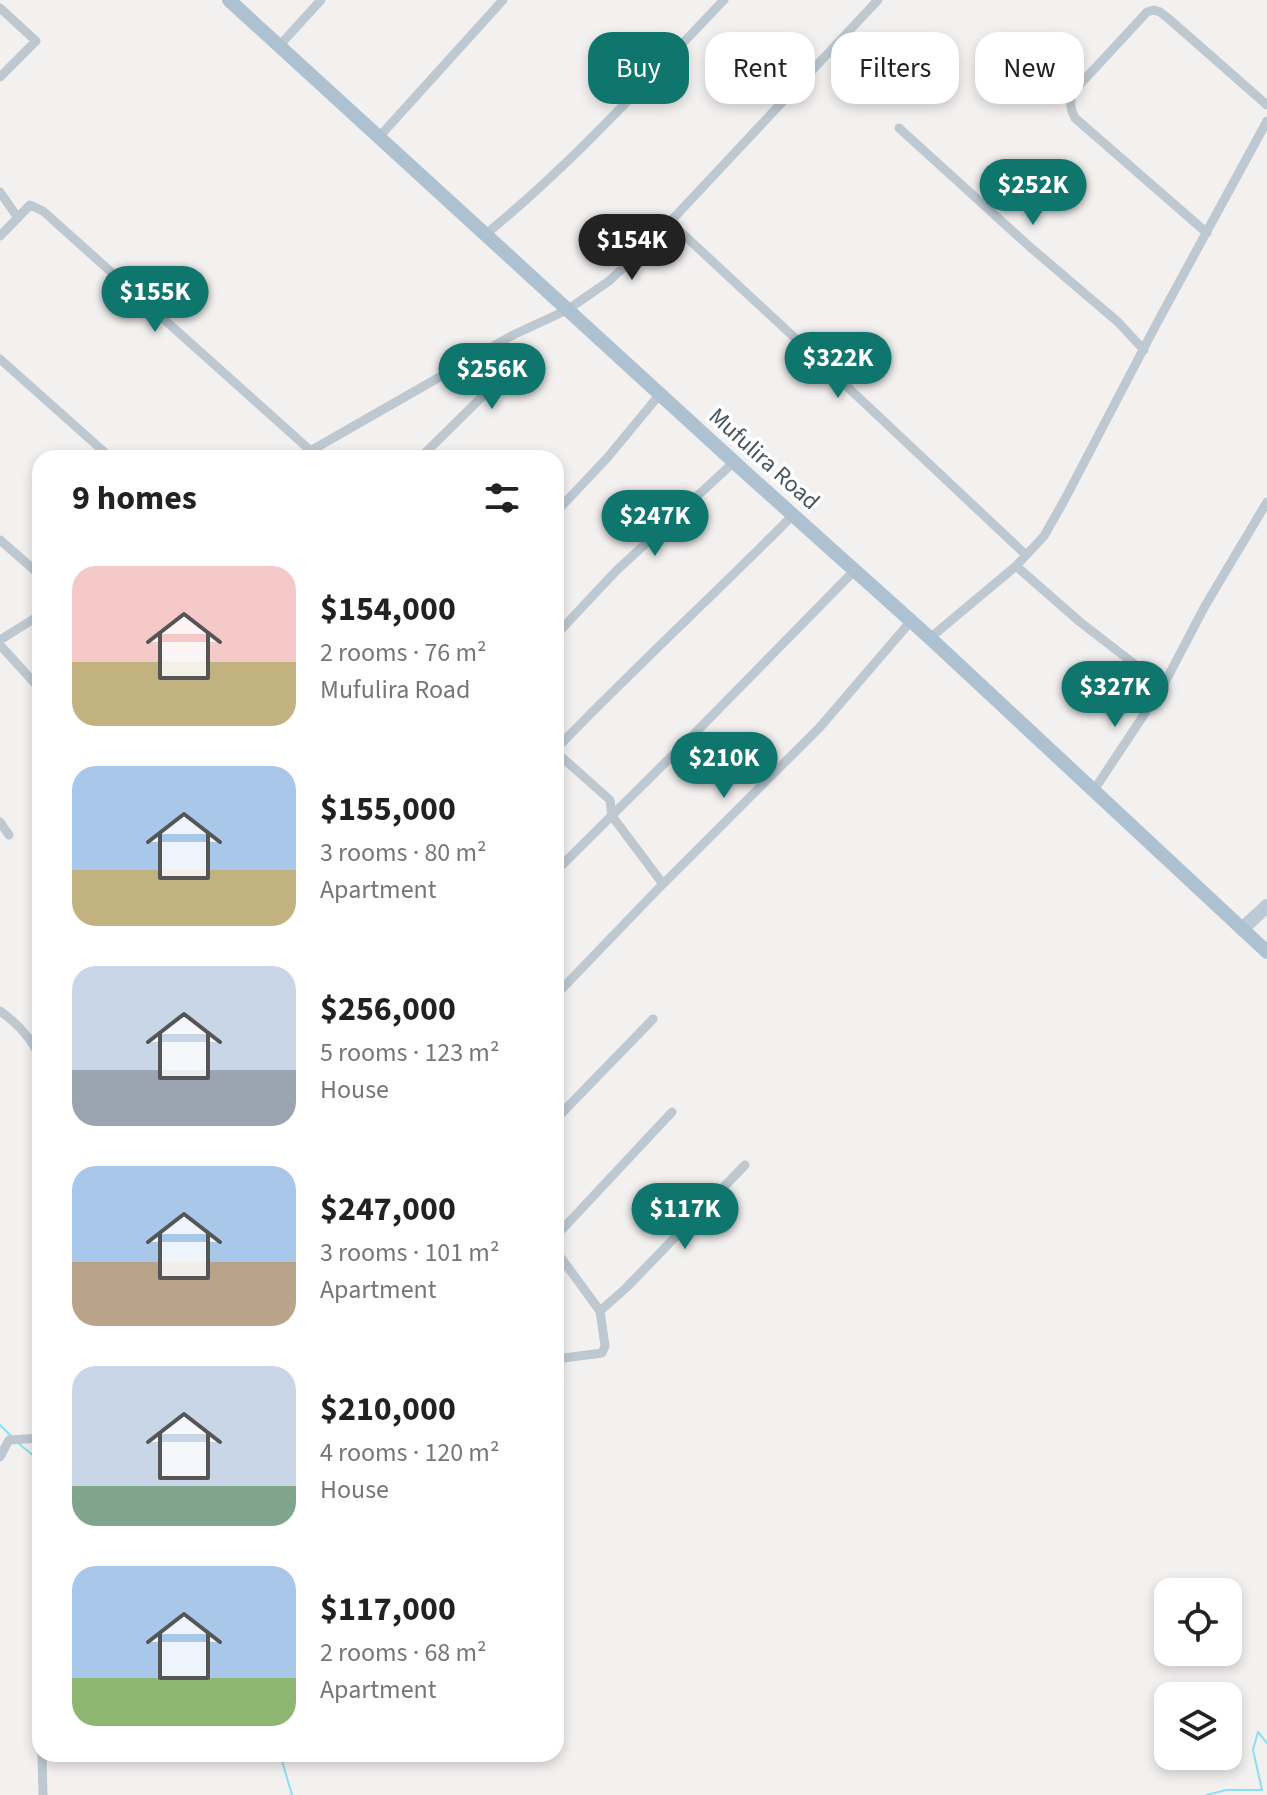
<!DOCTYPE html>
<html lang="en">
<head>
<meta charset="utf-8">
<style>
	:root { --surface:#fff; --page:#f6f6f6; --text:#222; --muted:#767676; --accent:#0f766e }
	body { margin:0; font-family:"Source Sans 3",sans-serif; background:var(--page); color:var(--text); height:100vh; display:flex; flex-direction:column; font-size:30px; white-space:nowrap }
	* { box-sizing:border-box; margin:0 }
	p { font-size:26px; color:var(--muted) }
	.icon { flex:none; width:44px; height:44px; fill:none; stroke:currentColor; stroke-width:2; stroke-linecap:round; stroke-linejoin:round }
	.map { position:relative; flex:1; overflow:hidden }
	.side { position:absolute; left:32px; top:450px; width:532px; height:1312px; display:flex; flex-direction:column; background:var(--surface); border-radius:24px; box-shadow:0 4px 12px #0003 }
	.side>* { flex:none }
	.banner { position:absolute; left:588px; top:32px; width:558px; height:72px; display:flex; gap:16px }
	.fabs { position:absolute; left:1154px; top:1578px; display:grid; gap:16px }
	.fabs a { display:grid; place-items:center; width:88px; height:88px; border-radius:16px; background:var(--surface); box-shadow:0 4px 12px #0003; font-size:40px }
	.price { position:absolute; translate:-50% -68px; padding:0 18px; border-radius:28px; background:var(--accent); color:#fff; font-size:26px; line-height:52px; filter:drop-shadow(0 2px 4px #0008) }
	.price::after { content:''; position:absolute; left:50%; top:48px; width:24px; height:18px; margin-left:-12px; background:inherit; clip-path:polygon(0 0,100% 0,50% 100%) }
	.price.current { background:#222; color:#fff }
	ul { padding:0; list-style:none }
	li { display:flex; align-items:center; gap:24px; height:200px; padding:0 40px }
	li span { display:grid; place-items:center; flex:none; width:224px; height:160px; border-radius:24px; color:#555 }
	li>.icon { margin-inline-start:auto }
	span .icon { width:96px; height:96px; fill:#fffc; stroke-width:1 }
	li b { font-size:34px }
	h2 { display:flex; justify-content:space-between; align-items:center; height:96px; padding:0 40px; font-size:34px }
	.pill { padding:0 28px; border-radius:24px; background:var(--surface); box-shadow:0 4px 12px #0003; font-size:28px; line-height:72px }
	.pill.current { background:var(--accent); color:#fff }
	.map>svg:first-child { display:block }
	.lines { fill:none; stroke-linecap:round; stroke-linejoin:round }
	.stream { stroke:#86e1f2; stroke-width:2 }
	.street { stroke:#bdc8d0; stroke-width:9 }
	.secondary { stroke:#bdcad5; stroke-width:14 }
	.primary { stroke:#aec1d1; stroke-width:14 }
	.labels { text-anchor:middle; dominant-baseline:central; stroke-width:7; stroke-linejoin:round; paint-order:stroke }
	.street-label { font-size:24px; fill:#47555f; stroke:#fff }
</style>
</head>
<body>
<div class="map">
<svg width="1267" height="1795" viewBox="0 0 1267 1795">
	<rect width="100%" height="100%" fill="#f3f0f0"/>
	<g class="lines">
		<!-- stream -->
		<path class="stream" d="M0 1425 11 1436
			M18 1443 40 1461
			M280 1754 292 1795
			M1207 1795 1226 1790H1262L1253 1750 1258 1732 1267 1743"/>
		<!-- street -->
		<path class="street" d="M0 8 36 41 0 77
			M279 46 321 0
			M899 128 1030 247 1118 322 1144 350
			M379 137 503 0
			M0 192 18 218
			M670 222 839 379 1026 555
			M1207 233 1075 118C1070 109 1070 103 1072 93L1147 12 1154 10 1160 12 1169 19 1267 105
			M486 234C573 163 647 80 724 0
			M0 236 30 205 43 211 311 451
			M0 359 111 458
			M298 458 513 335 567 310 609 281 654 239 878 0
			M420 458 500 379 504 366 495 345
			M556 512 608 457 660 394
			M0 540 40 575
			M1016 566 1080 622 1163 686
			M556 635 616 571 734 462
			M930 638 1016 566 1044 536 1065 499 1157 323 1267 121
			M0 640 40 615
			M0 645 40 689
			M556 749C633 669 715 594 793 515
			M556 752 610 800 612 816 663 884
			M1094 790 1163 686 1205 606 1267 502
			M0 822 9 835
			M556 871 695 733 855 570
			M556 995 656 891 820 727 911 621
			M0 1011C17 1023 31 1038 40 1057
			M556 1119 653 1019
			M556 1236 672 1112
			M556 1251 600 1311 605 1346 602 1353 556 1359
			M600 1311 626 1288 745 1165
			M0 1457 9 1440 40 1438
			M40 1621V1634
			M42 1754 43 1795"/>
		<!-- secondary -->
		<path class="secondary" d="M1242 929 1267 906"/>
		<!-- primary -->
		<path class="primary" d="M229 0 745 472 930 638 1267 952"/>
	</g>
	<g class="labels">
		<!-- street labels -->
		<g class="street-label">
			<text transform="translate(764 459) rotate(42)">Mufulira Road</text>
		</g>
	</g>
</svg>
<div class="fabs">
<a><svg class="icon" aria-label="locate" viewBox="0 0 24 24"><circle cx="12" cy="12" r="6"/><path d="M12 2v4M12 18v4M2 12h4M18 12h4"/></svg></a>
<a><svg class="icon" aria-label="layers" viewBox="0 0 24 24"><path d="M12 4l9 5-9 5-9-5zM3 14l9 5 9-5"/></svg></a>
</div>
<b class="price" style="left:1033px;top:227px">$252K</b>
<b class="price current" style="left:632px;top:282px">$154K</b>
<b class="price" style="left:155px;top:334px">$155K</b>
<b class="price" style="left:838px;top:400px">$322K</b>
<b class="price" style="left:492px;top:411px">$256K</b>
<b class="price" style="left:655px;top:558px">$247K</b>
<b class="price" style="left:1115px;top:729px">$327K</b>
<b class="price" style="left:724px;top:800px">$210K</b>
<b class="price" style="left:685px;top:1251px">$117K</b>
<div class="banner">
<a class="pill current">Buy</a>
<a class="pill">Rent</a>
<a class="pill">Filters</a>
<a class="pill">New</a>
</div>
<section class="side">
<h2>9 homes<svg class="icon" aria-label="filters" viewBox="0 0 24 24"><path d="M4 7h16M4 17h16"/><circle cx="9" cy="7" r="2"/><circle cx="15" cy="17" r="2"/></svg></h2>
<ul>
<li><span style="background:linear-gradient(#f6c9c9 60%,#c2b280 0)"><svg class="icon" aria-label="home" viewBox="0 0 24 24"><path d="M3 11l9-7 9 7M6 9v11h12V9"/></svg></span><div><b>$154,000</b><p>2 rooms · 76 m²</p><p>Mufulira Road</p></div></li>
<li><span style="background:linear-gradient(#a9c7e8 65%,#c2b280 0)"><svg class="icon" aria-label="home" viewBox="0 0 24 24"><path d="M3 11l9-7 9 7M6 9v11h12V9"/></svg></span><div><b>$155,000</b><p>3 rooms · 80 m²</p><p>Apartment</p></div></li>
<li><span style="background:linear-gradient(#c9d6e8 65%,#9aa5b1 0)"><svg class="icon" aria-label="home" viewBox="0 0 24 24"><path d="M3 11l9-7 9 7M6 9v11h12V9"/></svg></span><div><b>$256,000</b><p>5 rooms · 123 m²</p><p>House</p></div></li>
<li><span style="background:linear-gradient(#a9c7e8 60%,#b9a48a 0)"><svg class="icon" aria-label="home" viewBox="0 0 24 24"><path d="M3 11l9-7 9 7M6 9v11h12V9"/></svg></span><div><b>$247,000</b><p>3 rooms · 101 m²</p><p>Apartment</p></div></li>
<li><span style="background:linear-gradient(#c9d6e8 75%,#7fa58c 0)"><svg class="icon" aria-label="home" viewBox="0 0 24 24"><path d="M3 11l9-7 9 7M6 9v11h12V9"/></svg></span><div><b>$210,000</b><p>4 rooms · 120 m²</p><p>House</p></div></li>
<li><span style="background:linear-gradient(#a9c7e8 70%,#8fb573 0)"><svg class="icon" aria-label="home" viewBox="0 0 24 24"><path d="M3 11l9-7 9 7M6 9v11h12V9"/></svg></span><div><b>$117,000</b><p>2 rooms · 68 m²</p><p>Apartment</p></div></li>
</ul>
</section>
</div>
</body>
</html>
